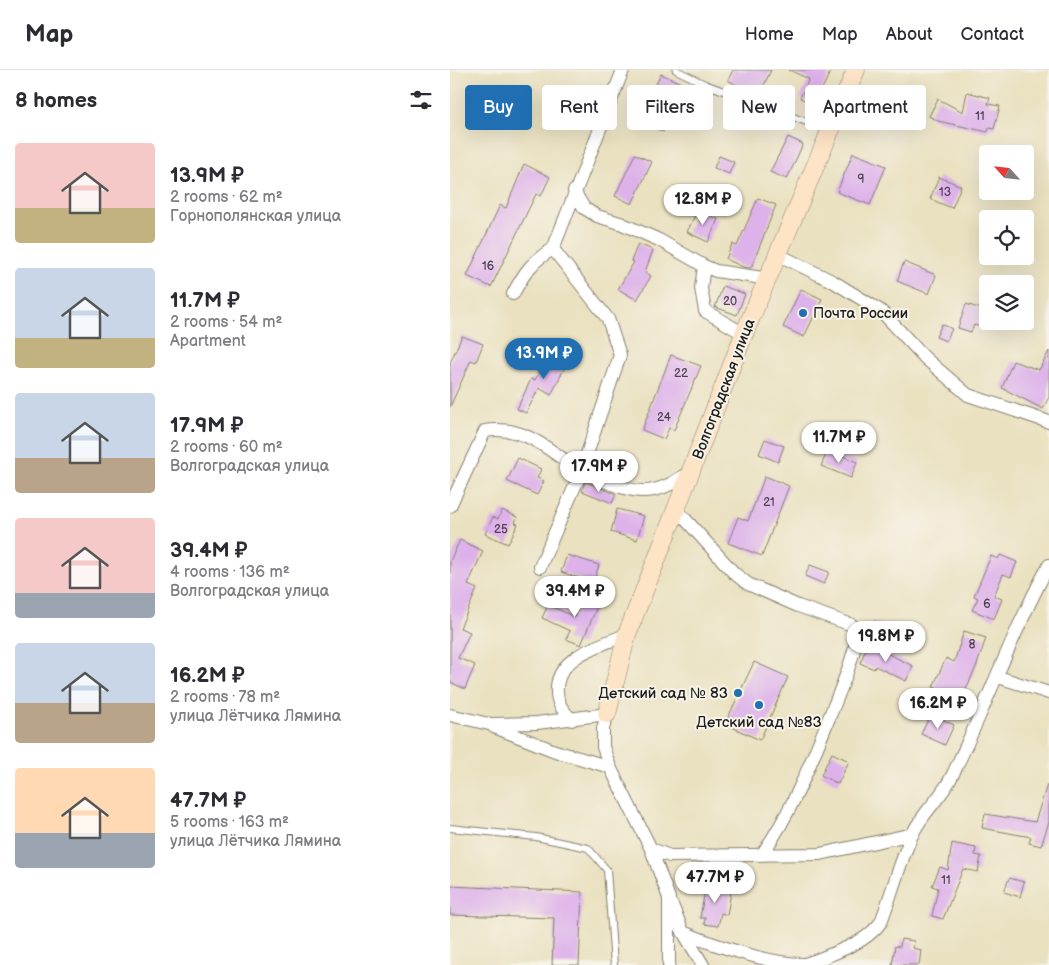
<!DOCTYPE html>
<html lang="en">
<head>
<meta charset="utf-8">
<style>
	:root { --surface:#fff; --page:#f2f2f3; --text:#2b2b33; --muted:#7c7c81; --line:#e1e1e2; --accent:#1f6fb2 }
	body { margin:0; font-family:"Balsamiq Sans",sans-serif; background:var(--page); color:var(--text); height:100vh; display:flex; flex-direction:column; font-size:19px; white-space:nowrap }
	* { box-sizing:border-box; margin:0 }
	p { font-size:16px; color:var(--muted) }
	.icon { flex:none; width:28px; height:28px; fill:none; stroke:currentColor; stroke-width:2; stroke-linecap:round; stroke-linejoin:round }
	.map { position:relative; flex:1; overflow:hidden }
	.details { display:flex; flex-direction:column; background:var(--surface); width:450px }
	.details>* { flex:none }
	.guide { position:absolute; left:15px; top:15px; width:475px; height:45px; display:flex; gap:10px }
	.needle { width:32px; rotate:297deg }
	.tools { position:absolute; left:529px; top:75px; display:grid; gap:10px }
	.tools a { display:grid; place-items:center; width:55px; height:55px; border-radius:5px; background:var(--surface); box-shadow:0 5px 20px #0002; font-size:25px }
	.price { position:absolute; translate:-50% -42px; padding:0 11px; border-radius:18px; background:#fff; color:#222; font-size:16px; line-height:32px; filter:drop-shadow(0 1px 2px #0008) }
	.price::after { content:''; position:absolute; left:50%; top:30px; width:15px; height:11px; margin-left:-8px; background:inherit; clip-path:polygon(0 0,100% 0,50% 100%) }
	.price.current { background:var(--accent); color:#fff }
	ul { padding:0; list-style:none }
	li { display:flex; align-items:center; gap:15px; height:125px; padding:0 15px }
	li span { display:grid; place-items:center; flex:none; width:140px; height:100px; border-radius:5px; color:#555 }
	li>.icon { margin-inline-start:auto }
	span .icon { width:60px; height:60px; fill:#fffc; stroke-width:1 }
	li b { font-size:21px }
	h2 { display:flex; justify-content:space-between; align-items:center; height:60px; padding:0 15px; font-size:21px }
	.chip { padding:0 18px; border-radius:5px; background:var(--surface); box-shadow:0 5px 20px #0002; font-size:18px; line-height:45px }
	.chip.current { background:var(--accent); color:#fff }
	header { display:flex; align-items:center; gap:30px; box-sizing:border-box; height:70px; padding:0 25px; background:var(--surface); border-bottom:1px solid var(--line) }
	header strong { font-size:24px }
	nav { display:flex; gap:28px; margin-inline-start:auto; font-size:18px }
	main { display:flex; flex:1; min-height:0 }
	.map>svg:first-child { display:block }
	.building { fill:#ddb1ea }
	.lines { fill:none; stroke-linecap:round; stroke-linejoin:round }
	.lane-casing { stroke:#837e6e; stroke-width:8 }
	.street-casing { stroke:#837e6e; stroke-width:14 }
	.secondary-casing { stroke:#837e6e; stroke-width:19 }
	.lane { stroke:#fff; stroke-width:6 }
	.street { stroke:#fff; stroke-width:12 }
	.secondary { stroke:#fee4c6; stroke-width:18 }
	.poi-dot { fill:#1f6fb2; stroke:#f7f3e8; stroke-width:2 }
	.labels { text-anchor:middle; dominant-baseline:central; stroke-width:4; stroke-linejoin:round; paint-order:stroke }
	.number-label { font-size:12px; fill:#4c4150 }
	.poi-label { font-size:15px; fill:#1c1c1c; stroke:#f7f3e8; text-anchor:start }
	.street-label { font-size:15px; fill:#1c1c1c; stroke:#f7f3e8 }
</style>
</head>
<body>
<header>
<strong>Map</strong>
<nav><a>Home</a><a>Map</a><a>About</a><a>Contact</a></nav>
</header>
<main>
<section class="details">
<h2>8 homes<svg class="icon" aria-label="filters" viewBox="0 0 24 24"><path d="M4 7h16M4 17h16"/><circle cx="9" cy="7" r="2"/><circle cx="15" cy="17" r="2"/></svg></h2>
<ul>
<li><span style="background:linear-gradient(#f6c9c9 65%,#c2b280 0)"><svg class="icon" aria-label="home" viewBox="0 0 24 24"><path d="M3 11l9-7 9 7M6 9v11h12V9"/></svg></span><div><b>13.9M ₽</b><p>2 rooms · 62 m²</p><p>Горнополянская улица</p></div></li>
<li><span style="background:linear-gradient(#c9d6e8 70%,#c2b280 0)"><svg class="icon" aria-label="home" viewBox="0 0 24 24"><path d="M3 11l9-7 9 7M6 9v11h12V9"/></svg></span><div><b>11.7M ₽</b><p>2 rooms · 54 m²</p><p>Apartment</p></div></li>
<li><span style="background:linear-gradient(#c9d6e8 65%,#b9a48a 0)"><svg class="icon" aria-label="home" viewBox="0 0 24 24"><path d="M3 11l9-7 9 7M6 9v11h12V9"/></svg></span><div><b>17.9M ₽</b><p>2 rooms · 60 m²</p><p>Волгоградская улица</p></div></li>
<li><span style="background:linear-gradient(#f6c9c9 75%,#9aa5b1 0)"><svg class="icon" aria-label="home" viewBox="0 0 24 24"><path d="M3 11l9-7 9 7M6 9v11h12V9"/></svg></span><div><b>39.4M ₽</b><p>4 rooms · 136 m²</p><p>Волгоградская улица</p></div></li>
<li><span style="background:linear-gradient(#c9d6e8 60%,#b9a48a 0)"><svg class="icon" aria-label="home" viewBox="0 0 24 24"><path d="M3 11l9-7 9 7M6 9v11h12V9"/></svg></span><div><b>16.2M ₽</b><p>2 rooms · 78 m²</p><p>улица Лётчика Лямина</p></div></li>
<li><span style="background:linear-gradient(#ffd9b3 65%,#9aa5b1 0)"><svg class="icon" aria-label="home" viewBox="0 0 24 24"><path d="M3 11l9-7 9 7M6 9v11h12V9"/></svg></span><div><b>47.7M ₽</b><p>5 rooms · 163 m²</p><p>улица Лётчика Лямина</p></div></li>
</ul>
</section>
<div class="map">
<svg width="599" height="895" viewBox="0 0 599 895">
	<rect width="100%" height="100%" fill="#f7f3e8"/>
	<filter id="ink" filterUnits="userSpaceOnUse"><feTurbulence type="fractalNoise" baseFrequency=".02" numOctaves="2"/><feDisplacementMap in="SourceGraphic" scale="10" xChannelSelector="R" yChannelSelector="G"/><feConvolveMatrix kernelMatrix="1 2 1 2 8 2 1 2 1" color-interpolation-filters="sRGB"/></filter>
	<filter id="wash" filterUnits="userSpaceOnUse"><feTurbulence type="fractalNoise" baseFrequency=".0096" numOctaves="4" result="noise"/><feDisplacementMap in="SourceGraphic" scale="20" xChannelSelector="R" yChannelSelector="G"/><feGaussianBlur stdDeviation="1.12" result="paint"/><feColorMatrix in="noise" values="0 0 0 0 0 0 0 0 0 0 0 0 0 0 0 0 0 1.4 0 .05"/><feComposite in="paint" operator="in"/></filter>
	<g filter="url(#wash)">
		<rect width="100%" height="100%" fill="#eae1c0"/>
		<g id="blocks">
			<!-- building -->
			<path class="building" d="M283 0H321L308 28 278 10Z
				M339 0H381L365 34 350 28 359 9Z
				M211 4 235 15 213 62 196 54 212 21 204 18Z
				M517 22 540 28 538 34 550 36 544 59 539 58 538 62 488 51 479 46 488 29 513 42Z
				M338 67 353 74 337 109 320 102Z
				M403 83 436 96 420 135 387 122Z
				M185 84 202 92 182 134 165 126Z
				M269 86 284 92 279 104 264 98Z
				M74 94 100 107 91 126 86 124 41 217 17 206 50 135 56 138Z
				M489 107 511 116 502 138 480 129Z
				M308 128 326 135 301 198 293 197 276 189 282 174 287 176Z
				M248 139 268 149 258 172 237 162Z
				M188 174 203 180 195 202 201 206 187 230 168 219 184 192 181 191Z
				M454 192 486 205 479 224 447 211Z
				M273 216 295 224 287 245 265 237Z
				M351 219 372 229 354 267 333 257Z
				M516 234 538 241V259L524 255 521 262 508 258Z
				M492 254 502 259 496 271 486 267Z
				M12 266 33 274 26 292 21 290 0 337V293Z
				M99 281 118 291 101 325 89 318 76 343 67 339 81 309 85 310Z
				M599 281V327L593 339 552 318 563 291 589 300Z
				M221 285 251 296 224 360 219 358 214 369 192 360Z
				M315 369 334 376 328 392 309 384Z
				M378 380 407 392 401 408 371 396Z
				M68 388 91 399 87 408 94 411 87 425 57 411Z
				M315 406 339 416 312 486 278 473 288 447 298 451Z
				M135 412 166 424 162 433 132 421Z
				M167 439 194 446 187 470 161 462Z
				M52 440 67 447 65 453 68 454 58 474 35 464 43 447 48 449Z
				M10 470 33 481 18 515 27 519 10 558 20 562 8 588 25 595 15 619 0 612V491Z
				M117 485 149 495 143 513 111 502Z
				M550 485 567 492 561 507 553 504 544 526 552 529 544 549 522 540 528 528 524 526 541 486 548 489Z
				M360 495 379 502 374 514 355 506Z
				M135 521 151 527 131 575 116 569 120 561 92 548 98 535 125 547Z
				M424 551 436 557 430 572 417 566Z
				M514 561 536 568 527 595 511 630 483 617 496 588 504 592Z
				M418 574 463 596 456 611 425 596 424 599 410 593Z
				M304 592 338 607 310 670 275 654Z
				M481 644 504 655 495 675 471 664Z
				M382 683 399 691 388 714 371 705Z
				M597 715H599V752L591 776 579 773 581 767 532 758 535 744 585 752Z
				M502 773 526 778 525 785 531 786 528 802 513 799 493 849 482 846 488 818 482 816 490 797 498 800Z
				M559 808 574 812 570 827 554 822Z
				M256 814 273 817 272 821 281 822 277 845 271 843 268 856 254 854 255 848H250Z
				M0 816 132 822 129 895H102L104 848 0 845Z
				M451 869 464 871 463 878 471 880 469 895H442L445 876 450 877Z"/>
		</g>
	</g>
	<g filter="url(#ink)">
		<use href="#blocks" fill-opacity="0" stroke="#837e6e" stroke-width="1"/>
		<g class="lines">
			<defs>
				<path id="lane" d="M226 0 255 14 378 60
					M0 758 86 767 138 778 157 800 164 895"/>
				<path id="street" d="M124 121 134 138 147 146 170 153 209 170 254 196 266 201 319 209
					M103 179 173 0
					M329 185 384 212 431 241 475 288 518 325 599 352
					M254 196 251 218 255 241 294 264
					M63 224C74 203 82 191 103 179L158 249 170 285 131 402C177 419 198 435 240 401
					M0 436 35 361C73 354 101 381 131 402L90 497
					M227 440 284 503 298 514 348 536 402 555 408 564C402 593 390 621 379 648 360 695 342 741 313 783
					M548 607 599 623
					M0 645 39 654 87 653 157 644 153 659V677L160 697 201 779 219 828V895
					M122 650C111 639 106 632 107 617 109 585 153 575 177 564
					M44 657 105 681 160 697
					M201 779 220 786 370 784 463 764
					M222 835 233 862 253 895
					M233 862C263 875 323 895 355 894 366 891 377 886 387 882 405 874 419 868 431 852 442 823 450 791 463 763 473 742 492 727 502 706 536 636 562 563 599 495"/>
				<path id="secondary" d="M157 644 177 564 206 491 294 264 406 0"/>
			</defs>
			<!-- lane casing -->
			<use href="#lane" class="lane-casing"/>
			<!-- street casing -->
			<use href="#street" class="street-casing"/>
			<!-- secondary casing -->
			<use href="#secondary" class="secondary-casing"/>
			<!-- lane -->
			<use href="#lane" class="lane"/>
			<!-- street -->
			<use href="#street" class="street"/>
			<!-- secondary -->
			<use href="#secondary" class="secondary"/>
		</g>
	</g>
	<!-- markers -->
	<g class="poi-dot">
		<circle cx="353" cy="243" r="5"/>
		<circle cx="288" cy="623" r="5"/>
		<circle cx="309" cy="635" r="5"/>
	</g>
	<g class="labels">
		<!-- number labels -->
		<g class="number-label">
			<text x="530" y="46">11</text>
			<text x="411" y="109">9</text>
			<text x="495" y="122">13</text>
			<text x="38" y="196">16</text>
			<text x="280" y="231">20</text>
			<text x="231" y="303">22</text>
			<text x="214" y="347">24</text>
			<text x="319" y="432">21</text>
			<text x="51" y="459">25</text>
			<text x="537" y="534">6</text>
			<text x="522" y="574">8</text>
			<text x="496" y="810">11</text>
		</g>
		<!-- poi labels -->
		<g class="poi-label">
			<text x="363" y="243">Почта России</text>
			<text x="278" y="623" text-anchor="end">Детский сад № 83</text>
			<text x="309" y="652" text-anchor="middle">Детский сад №83</text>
		</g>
		<!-- street labels -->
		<g class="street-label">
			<text transform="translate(274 319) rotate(-69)">Волгоградская улица</text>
		</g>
	</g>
</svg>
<div class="tools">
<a><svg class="needle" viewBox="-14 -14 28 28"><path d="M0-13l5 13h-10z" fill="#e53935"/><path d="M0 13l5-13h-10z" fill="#7c7c81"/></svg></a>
<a><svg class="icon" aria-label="locate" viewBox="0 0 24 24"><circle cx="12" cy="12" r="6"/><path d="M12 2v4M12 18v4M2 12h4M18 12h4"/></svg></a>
<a><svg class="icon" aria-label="layers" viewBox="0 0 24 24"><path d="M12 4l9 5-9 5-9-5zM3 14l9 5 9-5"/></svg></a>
</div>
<b class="price" style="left:253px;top:156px">12.8M ₽</b>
<b class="price current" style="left:94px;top:310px">13.9M ₽</b>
<b class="price" style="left:389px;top:394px">11.7M ₽</b>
<b class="price" style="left:149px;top:423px">17.9M ₽</b>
<b class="price" style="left:125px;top:548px">39.4M ₽</b>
<b class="price" style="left:436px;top:593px">19.8M ₽</b>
<b class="price" style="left:488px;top:660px">16.2M ₽</b>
<b class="price" style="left:265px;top:834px">47.7M ₽</b>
<div class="guide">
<a class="chip current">Buy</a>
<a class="chip">Rent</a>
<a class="chip">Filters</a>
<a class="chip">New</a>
<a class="chip">Apartment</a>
</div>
</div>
</main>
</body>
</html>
